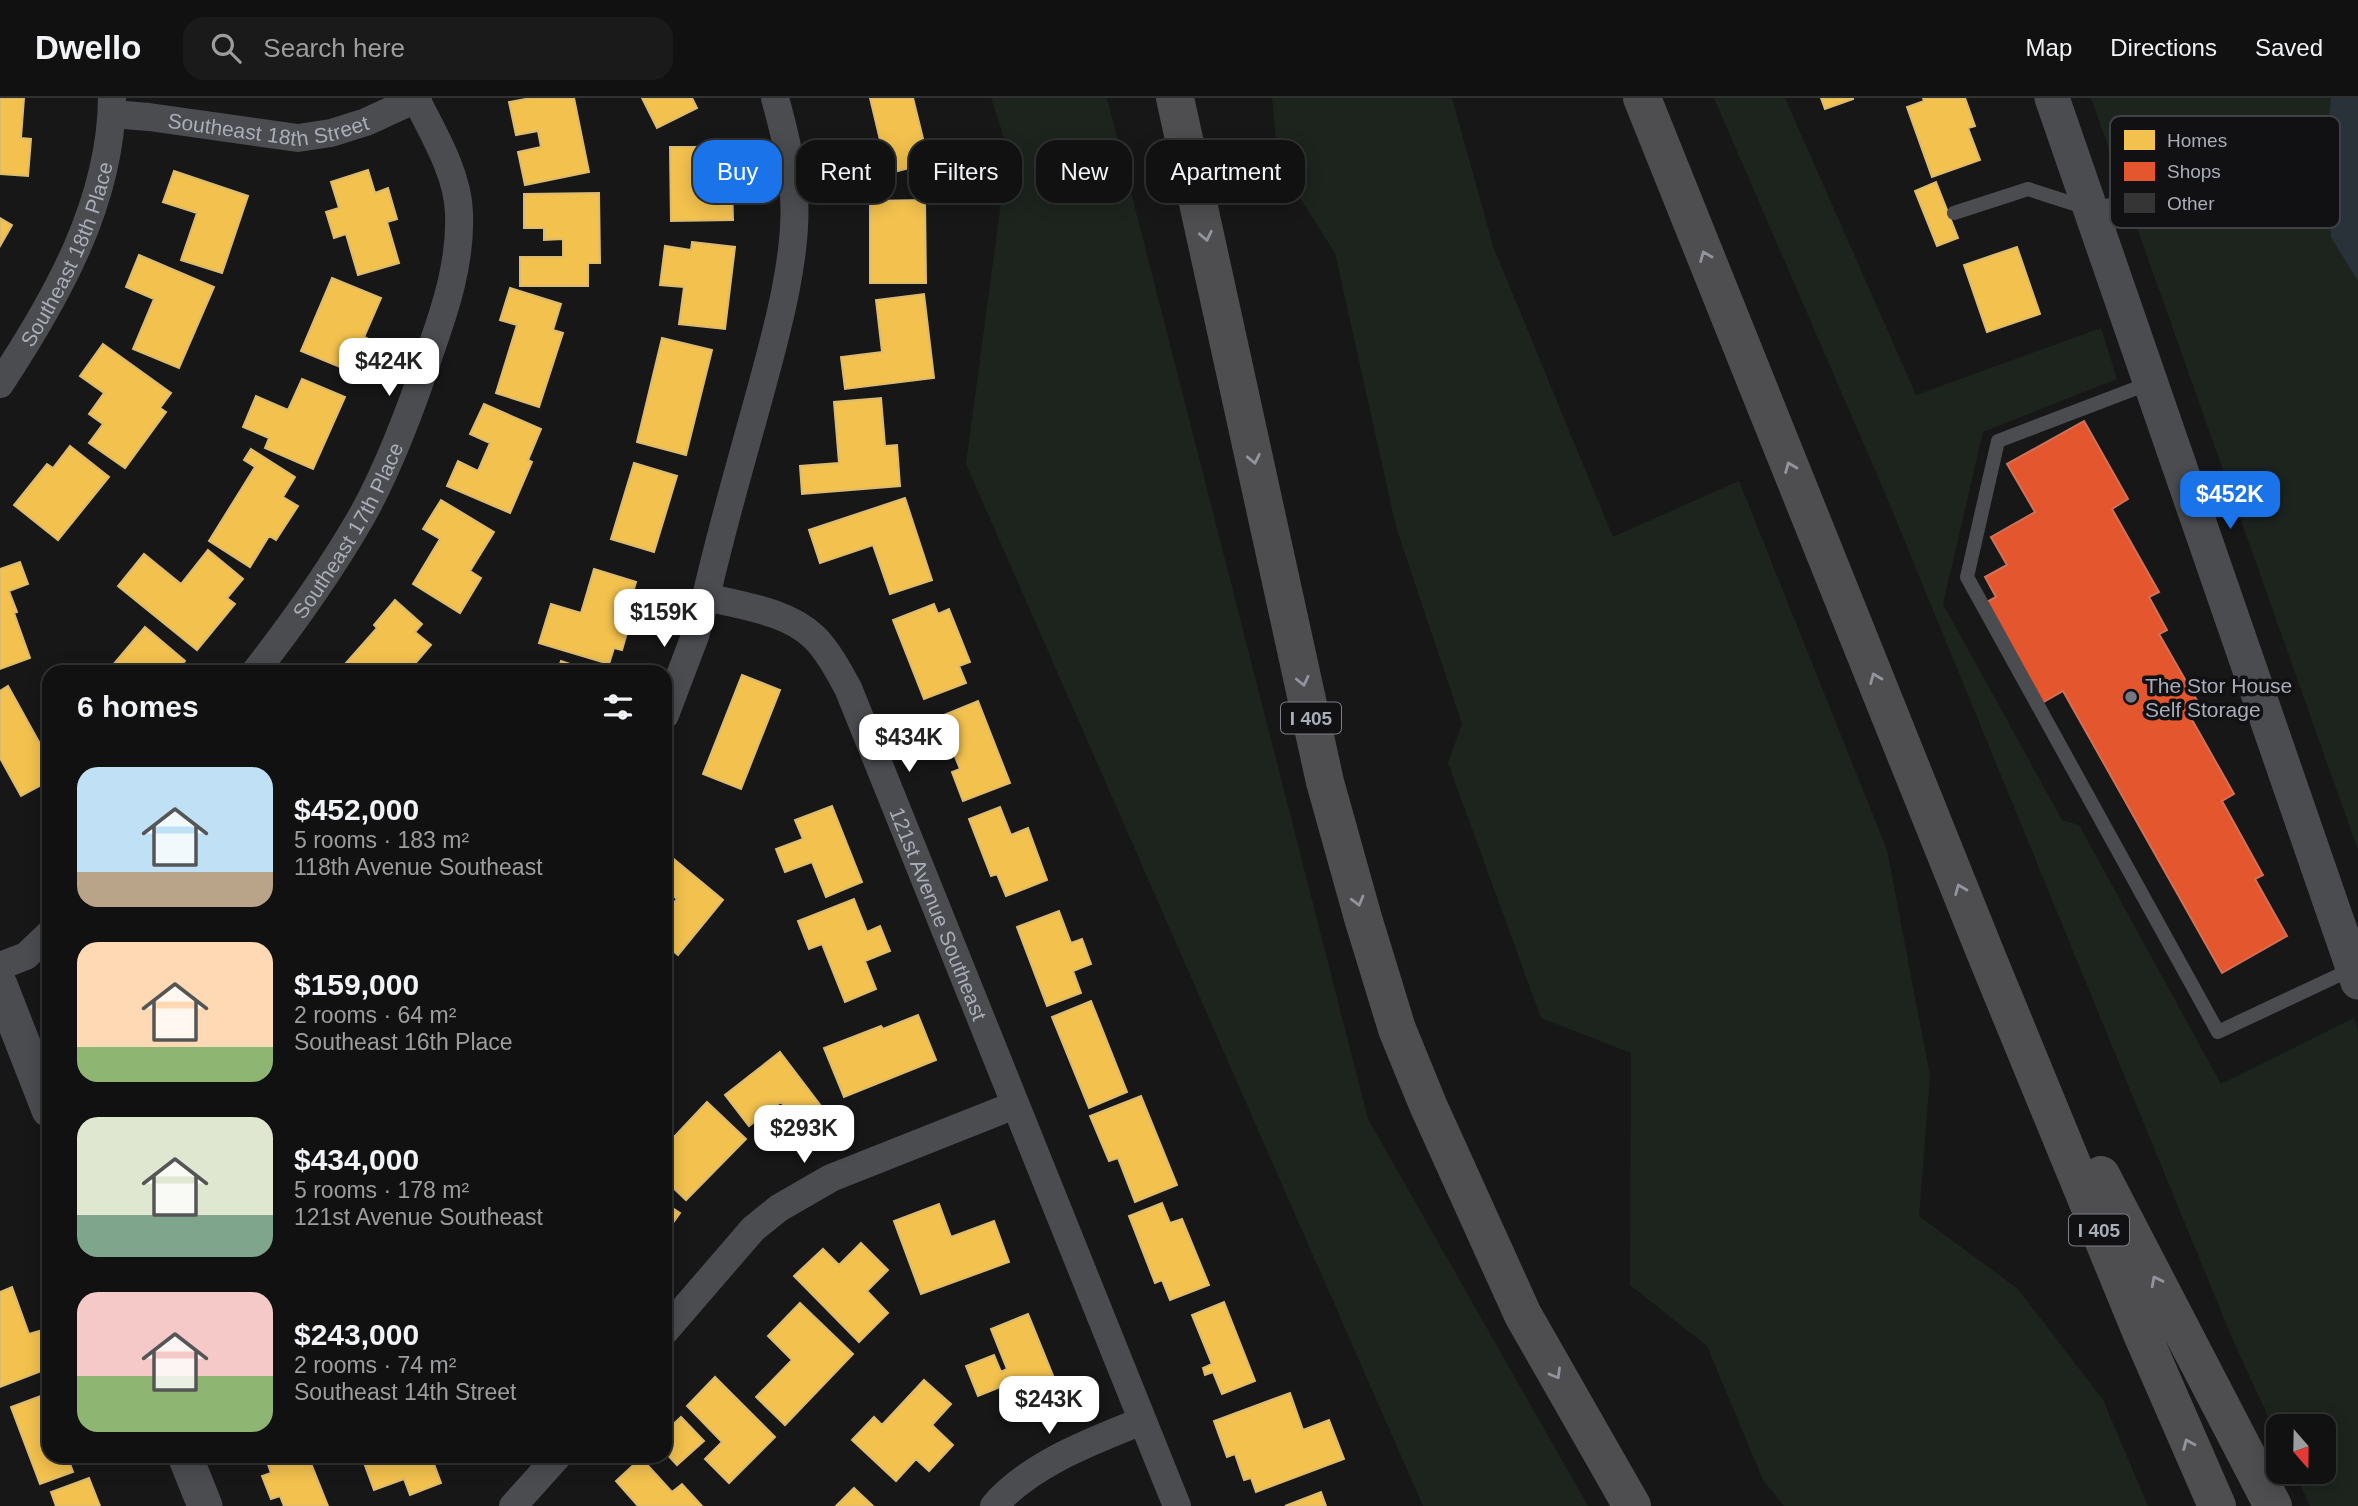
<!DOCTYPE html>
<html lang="en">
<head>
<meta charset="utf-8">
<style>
	:root { --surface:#111; --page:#1a1a1a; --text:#f1f3f6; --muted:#9c9d9f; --line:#303131; --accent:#1a73e8 }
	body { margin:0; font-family:Helvetica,sans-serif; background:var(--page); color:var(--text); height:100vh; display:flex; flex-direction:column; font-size:26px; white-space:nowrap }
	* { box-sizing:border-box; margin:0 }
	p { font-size:23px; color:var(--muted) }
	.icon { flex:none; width:38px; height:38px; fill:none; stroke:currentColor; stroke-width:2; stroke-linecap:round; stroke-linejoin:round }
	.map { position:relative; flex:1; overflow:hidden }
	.drawer { position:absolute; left:42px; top:567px; width:630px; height:798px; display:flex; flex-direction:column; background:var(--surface); border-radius:21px; box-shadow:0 4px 18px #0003,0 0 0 2px var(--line) }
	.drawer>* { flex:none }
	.top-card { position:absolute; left:693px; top:42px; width:665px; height:63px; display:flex; gap:14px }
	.needle { width:46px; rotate:160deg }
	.tools { position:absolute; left:2266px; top:1316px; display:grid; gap:14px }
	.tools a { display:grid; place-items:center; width:70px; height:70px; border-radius:14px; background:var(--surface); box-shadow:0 4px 18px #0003,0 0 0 2px var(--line); font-size:35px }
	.price { position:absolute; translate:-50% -60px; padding:0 16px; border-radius:14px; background:#fff; color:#222; font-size:23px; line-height:46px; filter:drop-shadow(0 2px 4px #0008) }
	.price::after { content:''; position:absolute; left:50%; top:42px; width:21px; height:16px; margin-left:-10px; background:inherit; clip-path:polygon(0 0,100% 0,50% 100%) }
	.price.current { background:var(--accent); color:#fff }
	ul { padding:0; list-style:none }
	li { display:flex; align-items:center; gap:21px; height:175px; padding:0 35px }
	li span { display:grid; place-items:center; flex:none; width:196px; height:140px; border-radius:21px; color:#555 }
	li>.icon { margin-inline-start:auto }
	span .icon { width:84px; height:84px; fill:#fffc; stroke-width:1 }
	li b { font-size:30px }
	h2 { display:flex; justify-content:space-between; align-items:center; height:84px; padding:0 35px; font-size:30px }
	.chip { padding:0 24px; border-radius:21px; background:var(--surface); box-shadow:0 4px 18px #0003,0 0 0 2px var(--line); font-size:24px; line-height:63px }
	.chip.current { background:var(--accent); color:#fff }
	header { display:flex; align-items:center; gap:42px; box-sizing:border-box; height:98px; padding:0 35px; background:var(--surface); border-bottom:2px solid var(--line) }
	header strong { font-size:33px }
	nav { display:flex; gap:38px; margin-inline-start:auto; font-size:24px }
	.search { width:490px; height:63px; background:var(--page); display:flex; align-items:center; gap:18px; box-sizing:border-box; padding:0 24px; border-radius:21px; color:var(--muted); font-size:26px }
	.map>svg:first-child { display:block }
	.green { fill:#1d241e }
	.water { fill:#2a3239 }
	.homes { fill:#f2c14e; stroke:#dcbb6e; stroke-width:2 }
	.shops { fill:#e4572e; stroke:#d27157; stroke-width:2 }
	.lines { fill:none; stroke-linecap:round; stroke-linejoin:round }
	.service { stroke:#4b4c50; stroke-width:14 }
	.minor { stroke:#4b4c50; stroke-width:28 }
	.tertiary { stroke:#4b4c50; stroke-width:35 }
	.motorway { stroke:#4e4e51; stroke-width:38 }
	.oneway { stroke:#92959e }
	.poi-dot { fill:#757880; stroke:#111113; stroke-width:2.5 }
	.labels { text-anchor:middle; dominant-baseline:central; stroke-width:7; stroke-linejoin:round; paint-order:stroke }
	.shield { fill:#111113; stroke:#7b7e86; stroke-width:2 }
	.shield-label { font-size:19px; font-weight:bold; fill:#a8adb8 }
	.street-label { font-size:21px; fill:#a8adb8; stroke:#111113 }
	.poi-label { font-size:21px; fill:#a8adb8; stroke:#111113; text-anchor:start }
	.key { fill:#111113; stroke:#3e4045; stroke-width:2 }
	.key-label { font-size:19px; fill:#a8adb8 }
</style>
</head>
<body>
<header>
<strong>Dwello</strong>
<div class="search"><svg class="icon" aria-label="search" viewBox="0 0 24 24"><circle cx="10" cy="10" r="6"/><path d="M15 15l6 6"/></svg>Search here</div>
<nav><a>Map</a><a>Directions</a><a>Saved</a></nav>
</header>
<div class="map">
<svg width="2358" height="1408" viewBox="0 0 2358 1408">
	<rect width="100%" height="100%" fill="#171717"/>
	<!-- green -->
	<path class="green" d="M991 0H1107L1368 1021 1588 1408H1423L966 366 1008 52Z
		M1272 0H1452L1493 148 1613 439 1739 383 1887 752 1930 978 1919 1118 2018 1191 2103 1302 2148 1408H1784L1763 1382 1707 1248 1630 1187 1631 955 1541 920 1448 665 1462 626 1396 429 1335 155 1278 65Z
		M1714 0H1785L1916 297 2101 230 2117 281 1983 334 1943 506 2062 722 2079 727 2221 986 2354 920 2358 932V1408H2310L2294 1374H2324V1328H2278V1340L2232 1240 1885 395Z
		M2091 0H2358V752Z"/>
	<!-- water -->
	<path class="water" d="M2331 0H2358V183L2331 139 2326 50Z"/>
	<!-- homes -->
	<path class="homes" d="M0 0H24L21 40 31 41 28 78 0 76Z
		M531 0H574L589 74 525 87 518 54 541 49 538 33 516 37 509 4Z
		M642 0H692L697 10 657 30Z
		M870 0H913L929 65 886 76 888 82 859 89 850 54 881 46Z
		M1821 0H1853V1L1825 11Z
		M1923 0H1965L1975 28 1968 30 1980 62 1932 79 1907 9 1924 3Z
		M670 49H717L718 88 732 87 733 122 671 123Z
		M368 72 375 95 388 90 397 121 387 124 399 165 358 177 346 136 334 140 326 114 339 110 331 84Z
		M174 73 248 98 222 175 181 162 197 115 163 104Z
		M1936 84 1958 140 1937 148 1915 93Z
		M599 95 600 165H588V188H520V159H563V141L544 142V130H524V96Z
		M925 102 926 185H870V103Z
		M0 120 12 127 0 148Z
		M692 144 735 149 725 231 679 226 684 189 660 187 665 148 691 152Z
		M2017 149 2040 216 1987 234 1964 167Z
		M139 157 214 189 179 270 133 251 154 201 126 189Z
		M332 180 381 200 364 239 371 242 357 276 301 253Z
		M510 190 561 206 553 232 563 235 539 309 496 295 517 227 500 222Z
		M924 196 934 280 845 291 841 259 882 254 876 202Z
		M662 240 712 252 686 357 637 344Z
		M103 246 171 295 160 310 166 314 125 370 89 345 103 326 89 316 104 295 80 278Z
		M302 281 345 299 313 371 265 350 269 340 243 329 256 298 288 312Z
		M881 300 885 348 897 347 900 388 802 396 800 368 839 365 834 304Z
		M484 306 541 331 528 362 532 364 510 415 447 388 458 363 478 373 490 345 470 336Z
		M70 348 109 379 58 442 14 407 47 366 53 370Z
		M251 351 295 379 283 399 298 408 276 442 269 438 250 469 209 443 255 369 244 362Z
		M634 365 677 378 654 454 611 441Z
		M905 400 932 482 890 496 873 447 820 465 809 432Z
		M441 402 494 434 470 473 481 480 460 515 413 486 440 441 423 431Z
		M208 452 243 481 227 500 235 506 197 552 118 488 144 456 181 486Z
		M20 464 28 486 9 493 17 514 14 515 30 560 0 571V471Z
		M594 471 636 484 625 522 630 524 622 552 614 550 609 566 539 545 551 506 581 515Z
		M395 502 422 526 415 534 431 547 408 574H338L377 530 374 527Z
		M934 506 938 516 949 511 970 564 959 568 966 585 924 601 893 522Z
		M145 529 185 563 176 574H107Z
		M561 563 593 574H557Z
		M742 577 780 592 741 691 703 676Z
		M8 588 49 662V683L21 698 0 660V593Z
		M978 603 1010 685 963 703 952 674 960 671 939 619Z
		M832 708 862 784 826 799 812 764 785 774 776 751 803 741 795 722Z
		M1000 709 1011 737 1028 730 1047 782 1006 798 997 776 991 778 969 721Z
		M669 757 723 802 678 857 665 846V815L677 801 665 791V762Z
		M854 801 867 834 880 828 890 853 865 863 876 891 845 904 822 846 809 851 798 823Z
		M1059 813 1071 845 1082 841 1091 866 1073 873 1081 895 1047 908 1017 829Z
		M1091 903 1127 994 1089 1010 1052 919Z
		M918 917 936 962 844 999 824 950 881 928 883 931Z
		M780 954 821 1008 798 1025 781 1004 749 1028 725 997Z
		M1141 998 1177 1087 1135 1104 1118 1060 1109 1063 1090 1018Z
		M707 1004 746 1041 686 1102 665 1082V1038L669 1034 674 1039Z
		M665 1105 680 1115 665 1136Z
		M1162 1105 1170 1125 1182 1121 1209 1187 1170 1202 1162 1182 1155 1185 1129 1118Z
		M939 1106 951 1139 994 1123 1009 1164 921 1196 894 1123Z
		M861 1145 888 1172 867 1193 888 1215 859 1244 794 1178 823 1151 839 1167Z
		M12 1189 29 1236 49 1230V1270L0 1289V1194Z
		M1224 1204 1255 1283 1222 1296 1213 1274 1205 1277 1203 1270 1212 1266 1192 1217Z
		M800 1205 853 1256 785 1327 756 1299 792 1262 768 1238Z
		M1028 1216 1058 1290 1023 1304 1015 1283 978 1298 966 1268 994 1257 1001 1274 1007 1271 991 1231Z
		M715 1279 775 1339 729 1385 705 1361 722 1344 687 1308Z
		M924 1282 951 1306 932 1327 953 1347 929 1373 916 1361 896 1383 852 1342 874 1319 882 1327Z
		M49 1295V1358H67L73 1374 40 1386 11 1309Z
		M1290 1295 1303 1332 1329 1322 1344 1361 1256 1394 1251 1380 1244 1382 1235 1356 1227 1359 1214 1323Z
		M681 1319 704 1343 677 1367 665 1354V1334Z
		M265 1358H308L328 1408H284L280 1398 271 1401 262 1378 271 1375Z
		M374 1358H431L441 1385 410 1397 404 1381 374 1392 363 1362Z
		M641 1360 672 1394 682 1386 702 1408H638L616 1383Z
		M89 1380 100 1408H56L51 1394Z
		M854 1390 873 1408H836Z
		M1321 1394 1326 1408H1285Z"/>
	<!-- shops -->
	<path class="shops" d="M2084 323 2128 401 2112 411 2159 494 2149 499 2167 532 2159 536 2203 613 2191 620 2234 696 2222 703 2263 777 2255 781 2287 838 2222 875 2063 593 2042 605 1985 505 1996 499 1985 479 2007 467 1991 439 2035 414 2007 366Z"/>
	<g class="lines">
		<!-- service -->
		<path class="service" d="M1954 115 2028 91 2090 111 2120 105
			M2150 285 1998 343 1967 479 2218 934 2352 871"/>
		<!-- minor -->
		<g class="minor">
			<path id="s1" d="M775 0C784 33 792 65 794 99 798 156 777 233 762 288 743 358 722 428 706 499 742 508 787 513 814 539 828 553 838 572 848 590L1177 1408"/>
			<path id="s2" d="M112 16 149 19 298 40 331 35 366 24 418 0"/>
			<path id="s3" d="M0 286C56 201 111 105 112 0"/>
			<path id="s4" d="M255 574C294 524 331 472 363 416 390 367 412 308 430 254 446 209 461 163 459 115 458 76 433 35 416 1"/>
			<path d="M665 617 695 538 706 499"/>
			<path d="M0 868 26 858 49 836"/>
			<path d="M665 1233 753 1131 779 1110 831 1080 1015 1007"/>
			<path d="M513 1408 558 1358"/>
			<path d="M994 1408C1030 1366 1092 1343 1142 1323"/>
		</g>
		<!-- tertiary -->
		<path class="tertiary" d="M2052 0 2358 884
			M0 887 49 1012
			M185 1358 205 1408"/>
		<!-- motorway -->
		<path class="motorway" d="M1175 0 1325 684 1363 820 1397 931 1428 1007 1523 1217 1632 1408
			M1642 0 1985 854 2142 1236 2217 1408
			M2101 1077 2273 1408"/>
	</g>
	<!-- one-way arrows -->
	<defs><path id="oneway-chevron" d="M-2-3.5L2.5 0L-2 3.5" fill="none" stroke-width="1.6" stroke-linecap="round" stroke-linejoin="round" transform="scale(1.75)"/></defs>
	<g class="oneway">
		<use href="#oneway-chevron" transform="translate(1206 138) rotate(78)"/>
		<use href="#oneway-chevron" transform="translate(1705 158) rotate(-112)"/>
		<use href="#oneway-chevron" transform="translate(1254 361) rotate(78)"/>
		<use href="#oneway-chevron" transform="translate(1790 369) rotate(-112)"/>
		<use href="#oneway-chevron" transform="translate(1875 580) rotate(-112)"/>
		<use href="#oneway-chevron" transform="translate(1303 583) rotate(77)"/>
		<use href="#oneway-chevron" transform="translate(1960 791) rotate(-112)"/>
		<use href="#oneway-chevron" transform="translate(1358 803) rotate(75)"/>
		<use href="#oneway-chevron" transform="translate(2156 1183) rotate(-117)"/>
		<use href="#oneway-chevron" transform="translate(1556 1276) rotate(60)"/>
		<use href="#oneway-chevron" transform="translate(2188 1346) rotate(-113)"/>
	</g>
	<!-- markers -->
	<circle class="poi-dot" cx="2131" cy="599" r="7"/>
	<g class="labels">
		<!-- shield labels -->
		<g class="shield">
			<rect x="1281" y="604.5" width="60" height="31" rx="5"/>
			<rect x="2069" y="1116.5" width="60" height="31" rx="5"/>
		</g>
		<g class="shield-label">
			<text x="1311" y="620">I 405</text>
			<text x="2099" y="1132">I 405</text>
		</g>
		<!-- street labels -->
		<g class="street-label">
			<text stroke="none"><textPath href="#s2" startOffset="158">Southeast 18th Street</textPath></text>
			<text stroke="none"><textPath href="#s3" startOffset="147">Southeast 18th Place</textPath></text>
			<text stroke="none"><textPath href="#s4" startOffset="170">Southeast 17th Place</textPath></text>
			<text stroke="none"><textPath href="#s1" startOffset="933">121st Avenue Southeast</textPath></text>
		</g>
		<!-- poi labels -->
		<g class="poi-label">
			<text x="2145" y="587">The Stor House<tspan x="2145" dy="24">Self Storage</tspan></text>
		</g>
	</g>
	<!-- legend -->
	<rect x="2110" y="18" width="230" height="112" rx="10" class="key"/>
	<rect x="2124" y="32" width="31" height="20" fill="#f2c14e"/>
	<rect x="2124" y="64" width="31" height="19" fill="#e4572e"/>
	<rect x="2124" y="95" width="31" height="20" fill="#353536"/>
	<g class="key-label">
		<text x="2167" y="49">Homes</text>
		<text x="2167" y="80">Shops</text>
		<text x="2167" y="112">Other</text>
	</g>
</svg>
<div class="tools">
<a><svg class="needle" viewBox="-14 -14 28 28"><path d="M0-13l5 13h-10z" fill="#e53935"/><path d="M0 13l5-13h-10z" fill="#9c9d9f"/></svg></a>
</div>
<b class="price" style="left:389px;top:300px">$424K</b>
<b class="price current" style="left:2230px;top:433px">$452K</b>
<b class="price" style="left:664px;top:551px">$159K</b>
<b class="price" style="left:909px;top:676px">$434K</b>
<b class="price" style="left:804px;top:1067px">$293K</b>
<b class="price" style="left:1049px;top:1338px">$243K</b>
<div class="top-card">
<a class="chip current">Buy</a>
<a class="chip">Rent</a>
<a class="chip">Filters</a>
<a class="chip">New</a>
<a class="chip">Apartment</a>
</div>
<section class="drawer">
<h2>6 homes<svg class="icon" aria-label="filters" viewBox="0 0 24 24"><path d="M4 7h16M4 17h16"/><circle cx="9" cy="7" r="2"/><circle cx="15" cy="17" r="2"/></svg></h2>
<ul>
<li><span style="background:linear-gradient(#bfe0f5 75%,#b9a48a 0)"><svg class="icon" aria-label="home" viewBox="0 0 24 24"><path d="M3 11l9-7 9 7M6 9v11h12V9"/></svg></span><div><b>$452,000</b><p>5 rooms · 183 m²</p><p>118th Avenue Southeast</p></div></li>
<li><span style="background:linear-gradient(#ffd9b3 75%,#8fb573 0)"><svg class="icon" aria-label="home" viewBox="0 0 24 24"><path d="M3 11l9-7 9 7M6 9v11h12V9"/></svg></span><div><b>$159,000</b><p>2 rooms · 64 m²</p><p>Southeast 16th Place</p></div></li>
<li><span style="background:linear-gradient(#dfe7d0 70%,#7fa58c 0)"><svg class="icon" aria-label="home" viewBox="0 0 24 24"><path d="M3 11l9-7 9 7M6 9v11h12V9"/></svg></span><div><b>$434,000</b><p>5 rooms · 178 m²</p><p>121st Avenue Southeast</p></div></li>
<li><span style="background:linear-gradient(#f6c9c9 60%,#8fb573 0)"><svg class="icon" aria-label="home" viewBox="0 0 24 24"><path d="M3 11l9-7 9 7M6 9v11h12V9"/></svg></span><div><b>$243,000</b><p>2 rooms · 74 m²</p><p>Southeast 14th Street</p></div></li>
</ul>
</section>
</div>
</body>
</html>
